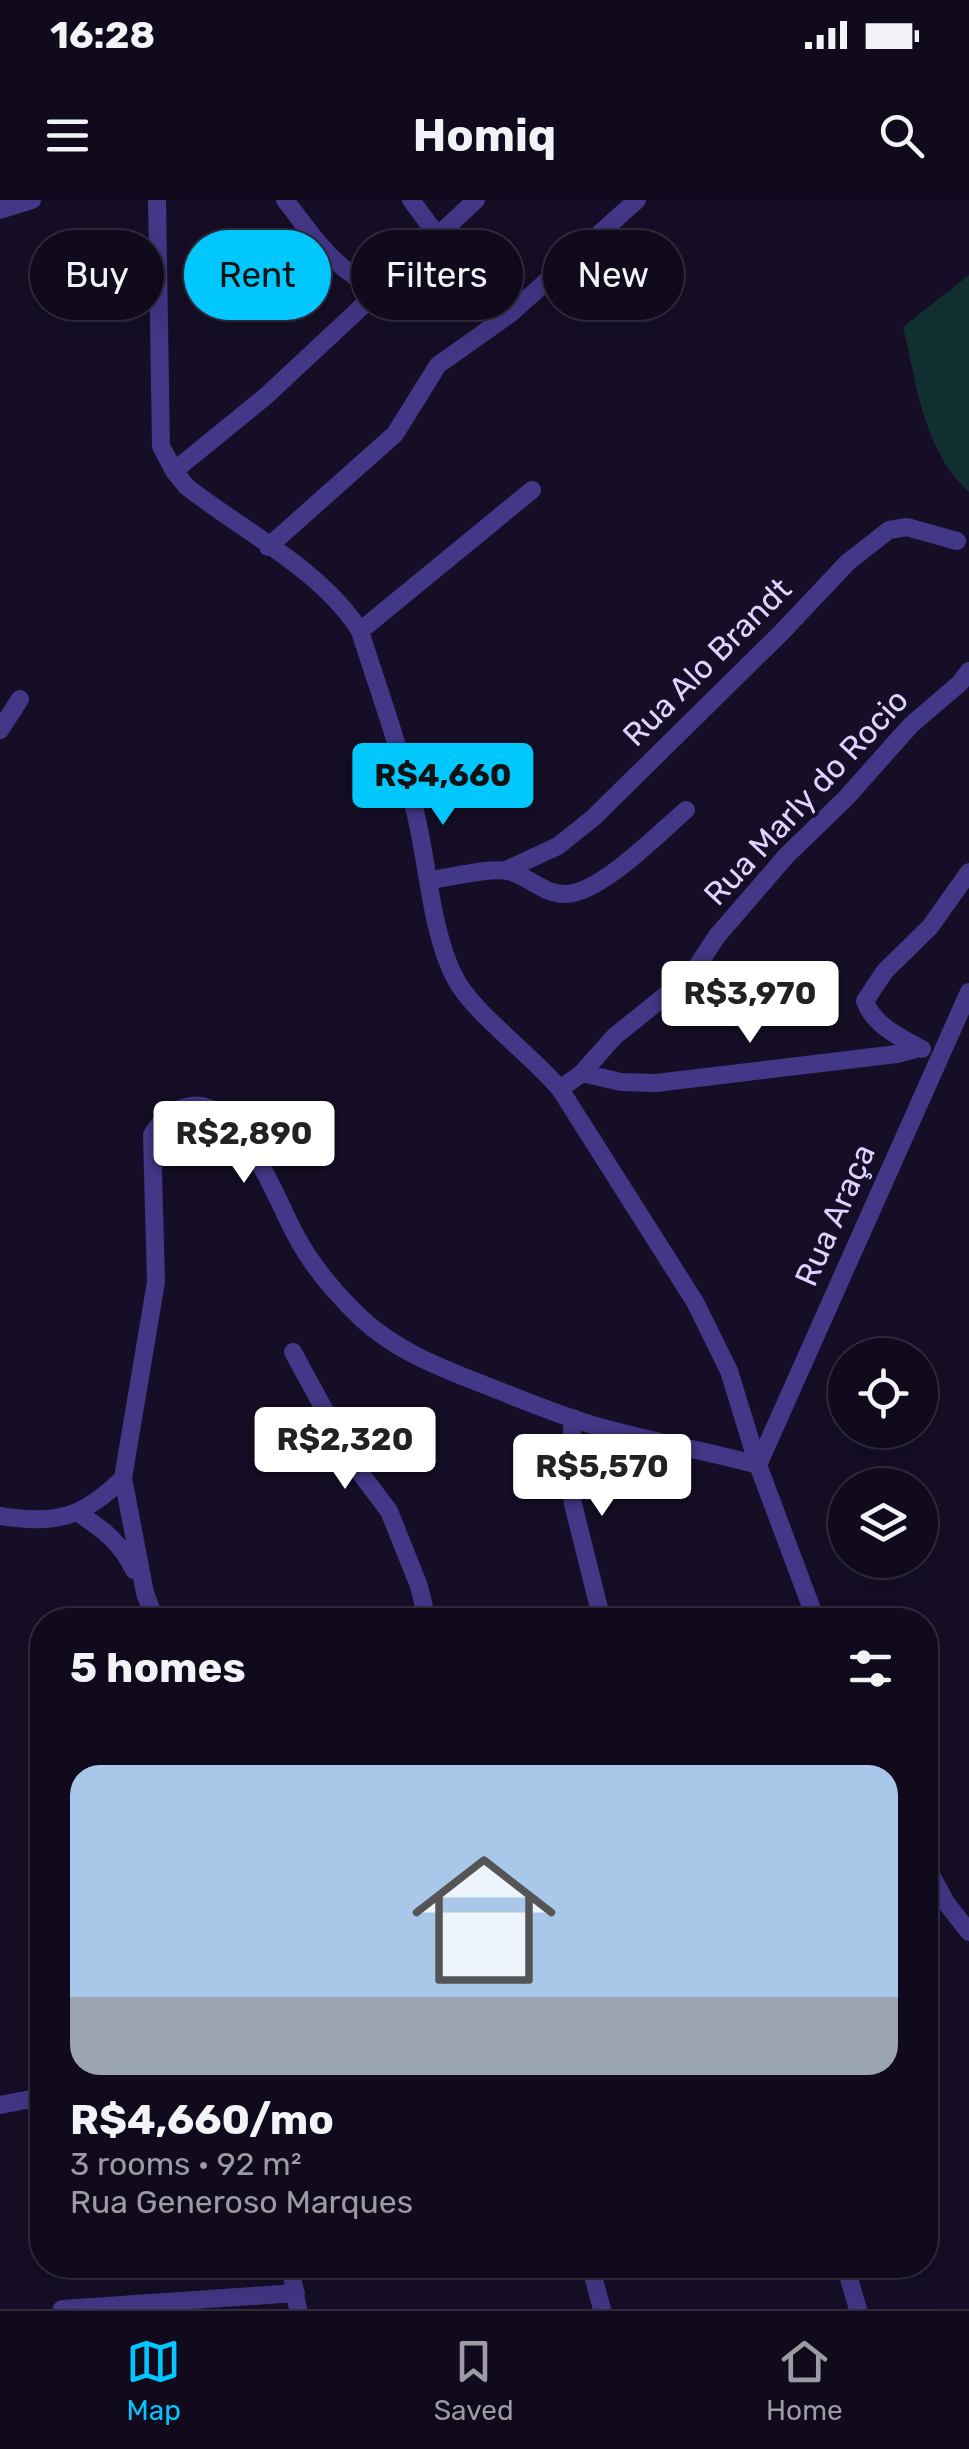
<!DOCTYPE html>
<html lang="en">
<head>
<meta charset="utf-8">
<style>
	:root { --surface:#100a1c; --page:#1e1829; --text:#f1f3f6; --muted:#9c9aa3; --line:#302b3b; --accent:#00c7fe }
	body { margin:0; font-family:Rubik,sans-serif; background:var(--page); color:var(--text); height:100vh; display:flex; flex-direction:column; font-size:38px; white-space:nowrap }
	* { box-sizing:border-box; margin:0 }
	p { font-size:32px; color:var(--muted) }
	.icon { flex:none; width:55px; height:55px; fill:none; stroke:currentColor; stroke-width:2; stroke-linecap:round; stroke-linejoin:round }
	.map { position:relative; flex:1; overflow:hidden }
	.panel { position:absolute; left:30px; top:1408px; width:908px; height:670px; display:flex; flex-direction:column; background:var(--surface); border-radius:40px; box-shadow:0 10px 40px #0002,0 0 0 2px var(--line) }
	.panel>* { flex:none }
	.top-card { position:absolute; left:30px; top:30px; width:910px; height:90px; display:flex; gap:20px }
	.fabs { position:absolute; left:828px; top:1138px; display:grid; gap:20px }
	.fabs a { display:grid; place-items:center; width:110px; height:110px; border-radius:50%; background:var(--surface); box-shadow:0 10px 40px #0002,0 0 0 2px var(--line); font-size:50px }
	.price { position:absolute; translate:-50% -85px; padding:0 22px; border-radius:10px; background:#fff; color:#222; font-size:32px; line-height:65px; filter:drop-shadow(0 2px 5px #0008) }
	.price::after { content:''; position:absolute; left:50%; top:60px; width:30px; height:22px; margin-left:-15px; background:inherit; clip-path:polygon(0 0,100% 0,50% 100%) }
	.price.selected { background:var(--accent); color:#111 }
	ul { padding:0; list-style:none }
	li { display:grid; align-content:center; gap:20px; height:530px; padding:0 40px }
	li+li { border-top:2px solid var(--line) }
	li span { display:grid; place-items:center; height:310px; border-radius:30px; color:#555 }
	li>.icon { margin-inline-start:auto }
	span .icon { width:180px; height:180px; fill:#fffc; stroke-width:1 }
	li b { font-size:42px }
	h2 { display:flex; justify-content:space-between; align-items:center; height:120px; padding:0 40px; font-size:42px }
	.chip { padding:0 35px; border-radius:45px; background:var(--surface); box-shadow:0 10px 40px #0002,0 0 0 2px var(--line); font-size:35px; line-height:90px }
	.chip.selected { background:var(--accent); color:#111 }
	.status { display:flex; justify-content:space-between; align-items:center; height:70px; padding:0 50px; background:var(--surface); direction:ltr }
	.status svg { height:28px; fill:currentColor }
	header { display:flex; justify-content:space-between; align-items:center; height:130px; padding:0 40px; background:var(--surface); font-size:45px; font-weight:700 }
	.menu { display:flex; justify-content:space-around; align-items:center; height:140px; border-top:2px solid var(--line); background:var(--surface); font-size:28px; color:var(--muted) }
	.menu a { display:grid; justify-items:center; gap:5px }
	.menu .selected { color:var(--accent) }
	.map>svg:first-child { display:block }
	.green { fill:#112e30 }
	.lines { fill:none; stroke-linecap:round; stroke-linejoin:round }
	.minor { stroke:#433787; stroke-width:18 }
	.labels { text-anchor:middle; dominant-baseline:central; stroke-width:8; stroke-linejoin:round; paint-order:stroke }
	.street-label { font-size:32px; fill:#ddd3ff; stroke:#150e26 }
</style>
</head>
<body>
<div class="status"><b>16:28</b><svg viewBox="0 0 49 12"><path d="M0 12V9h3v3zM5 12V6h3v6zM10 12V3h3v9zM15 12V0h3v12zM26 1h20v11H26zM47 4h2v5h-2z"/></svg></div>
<header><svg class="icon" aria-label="menu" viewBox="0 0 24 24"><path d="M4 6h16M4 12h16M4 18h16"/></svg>Homiq<svg class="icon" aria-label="search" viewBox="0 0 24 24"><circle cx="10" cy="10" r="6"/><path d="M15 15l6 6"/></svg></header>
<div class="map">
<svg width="969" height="2109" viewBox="0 0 969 2109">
	<rect width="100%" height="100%" fill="#150e26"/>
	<!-- green -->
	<path class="green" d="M969 75V292C923 250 917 185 903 127Z"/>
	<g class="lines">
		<!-- minor -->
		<path class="minor" d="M157 0 161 246 174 271 187 287C242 330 323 371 360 431 378 489 400 547 414 607 428 660 430 730 455 778 474 814 531 854 560 889L695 1102 729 1171 758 1265 816 1420
			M285 0C318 42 330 66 380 91
			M411 0 437 35
			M0 10 32 0
			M174 271 266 196 476 0
			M268 347 395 234 438 165 510 114 637 0
			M360 431 532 290
			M0 530 20 499
			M506 670 558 646 593 618 781 433 848 362 889 330 907 327 957 341
			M430 680C449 678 490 667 508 671 528 676 543 694 565 694 599 695 660 632 686 610
			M922 849C901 838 873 825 865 801L885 771 930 727 969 672
			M582 873 621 882 656 883 897 854 919 848
			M560 889 582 873 615 836 692 774 717 736 787 655 846 598 911 525 960 483 969 471
			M293 1152 355 1266 389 1311 419 1386 427 1420
			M573 1218 569 1269 573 1304 602 1420
			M758 1265 969 792
			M123 1278 145 1393 155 1420
			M78 1313C103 1329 121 1343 134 1370
			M0 1316C55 1325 83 1318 123 1278L156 1082 152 935C160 921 170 911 186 907 241 892 278 1007 300 1043 316 1071 339 1097 362 1119 397 1151 439 1167 482 1184 521 1199 562 1217 603 1228 654 1242 707 1251 758 1265
			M925 1664 947 1704 969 1732
			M0 1905 42 1897
			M290 2065 298 2109
			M590 2065 602 2109
			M845 2065 858 2109
			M62 2109 296 2093"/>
	</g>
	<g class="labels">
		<!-- street labels -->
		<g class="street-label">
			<text transform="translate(707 462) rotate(-45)">Rua Alo Brandt</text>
			<text transform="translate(806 597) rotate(-47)">Rua Marly do Rocio</text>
			<text transform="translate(835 1015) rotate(-66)">Rua Araça</text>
		</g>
	</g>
</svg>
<div class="fabs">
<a><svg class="icon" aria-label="locate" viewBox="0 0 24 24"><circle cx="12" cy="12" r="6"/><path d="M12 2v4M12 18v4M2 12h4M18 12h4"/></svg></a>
<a><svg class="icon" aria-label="layers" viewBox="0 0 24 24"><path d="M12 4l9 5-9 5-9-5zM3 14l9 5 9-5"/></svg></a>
</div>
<b class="price selected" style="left:443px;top:628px">R$4,660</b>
<b class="price" style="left:750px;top:846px">R$3,970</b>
<b class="price" style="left:244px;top:986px">R$2,890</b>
<b class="price" style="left:345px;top:1292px">R$2,320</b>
<b class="price" style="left:602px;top:1319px">R$5,570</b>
<div class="top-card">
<a class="chip">Buy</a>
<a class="chip selected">Rent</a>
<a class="chip">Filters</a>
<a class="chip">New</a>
</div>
<section class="panel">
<h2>5 homes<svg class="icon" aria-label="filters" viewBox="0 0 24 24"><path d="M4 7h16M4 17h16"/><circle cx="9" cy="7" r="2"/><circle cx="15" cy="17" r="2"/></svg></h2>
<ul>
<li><span style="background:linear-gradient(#a9c7e8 75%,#9aa5b1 0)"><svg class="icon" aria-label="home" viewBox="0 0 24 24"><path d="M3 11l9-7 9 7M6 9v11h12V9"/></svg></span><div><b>R$4,660/mo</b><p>3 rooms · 92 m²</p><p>Rua Generoso Marques</p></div></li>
</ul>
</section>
</div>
<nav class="menu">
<a class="selected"><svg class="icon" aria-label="map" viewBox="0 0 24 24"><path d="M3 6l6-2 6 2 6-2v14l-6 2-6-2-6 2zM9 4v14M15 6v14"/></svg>Map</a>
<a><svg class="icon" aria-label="saved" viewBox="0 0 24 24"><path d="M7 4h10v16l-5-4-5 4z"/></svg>Saved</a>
<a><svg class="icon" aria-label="home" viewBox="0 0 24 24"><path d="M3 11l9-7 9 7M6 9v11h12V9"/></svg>Home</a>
</nav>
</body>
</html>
